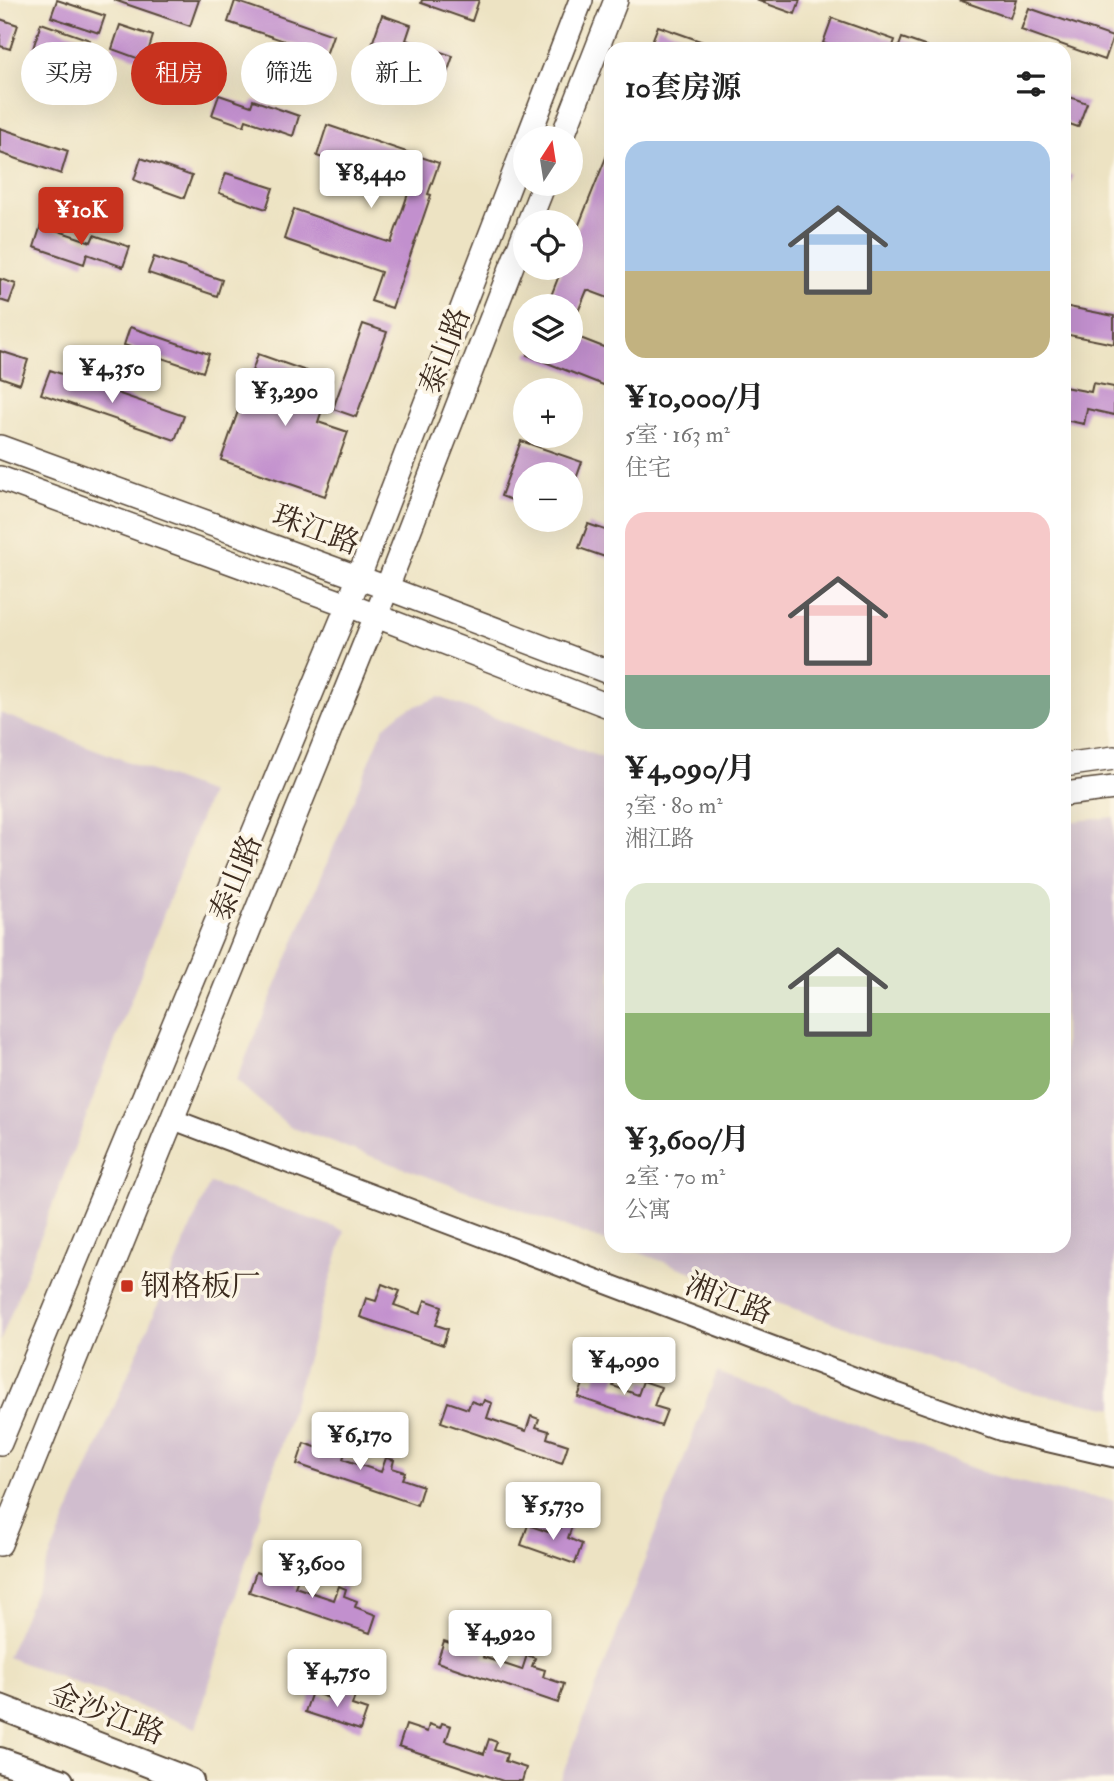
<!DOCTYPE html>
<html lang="zh">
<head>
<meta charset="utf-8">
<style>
	:root { --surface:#fff; --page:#f2f2f2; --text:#222; --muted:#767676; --accent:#c8321e }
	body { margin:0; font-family:"IM FELL Double Pica","Noto Serif SC",serif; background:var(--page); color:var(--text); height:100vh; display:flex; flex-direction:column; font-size:26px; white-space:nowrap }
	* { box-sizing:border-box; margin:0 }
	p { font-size:23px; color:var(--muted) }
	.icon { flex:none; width:38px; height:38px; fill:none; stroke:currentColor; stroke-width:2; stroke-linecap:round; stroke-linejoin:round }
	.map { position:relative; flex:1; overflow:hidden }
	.drawer { position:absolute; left:604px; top:42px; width:467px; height:1211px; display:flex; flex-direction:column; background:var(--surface); border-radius:21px; box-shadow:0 7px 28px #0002 }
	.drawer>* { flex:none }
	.guide { position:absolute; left:21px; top:42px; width:478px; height:63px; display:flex; gap:14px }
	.needle { width:46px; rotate:12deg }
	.buttons { position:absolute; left:513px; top:126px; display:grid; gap:14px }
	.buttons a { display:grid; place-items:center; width:70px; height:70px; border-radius:50%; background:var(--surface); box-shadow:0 7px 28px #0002; font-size:35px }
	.price { position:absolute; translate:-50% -60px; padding:0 16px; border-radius:7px; background:#fff; color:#222; font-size:23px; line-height:46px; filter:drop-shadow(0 2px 4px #0008) }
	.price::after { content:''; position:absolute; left:50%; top:42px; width:21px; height:16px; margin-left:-10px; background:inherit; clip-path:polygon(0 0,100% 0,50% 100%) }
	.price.active { background:var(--accent); color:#fff }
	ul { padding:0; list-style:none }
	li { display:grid; align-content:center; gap:14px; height:371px; padding:0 21px }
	li span { display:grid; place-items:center; height:217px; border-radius:21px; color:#555 }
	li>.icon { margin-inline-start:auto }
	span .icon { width:126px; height:126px; fill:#fffc; stroke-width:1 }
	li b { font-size:30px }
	h2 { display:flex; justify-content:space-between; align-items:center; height:84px; padding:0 21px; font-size:30px }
	.tag { padding:0 24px; border-radius:32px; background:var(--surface); box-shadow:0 7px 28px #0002; font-size:24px; line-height:63px }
	.tag.active { background:var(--accent); color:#fff }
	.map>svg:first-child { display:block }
	.industrial { fill:#d0bdce }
	.building { fill:#c290ce }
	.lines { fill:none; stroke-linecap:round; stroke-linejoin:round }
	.tertiary-casing { stroke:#564637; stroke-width:23 }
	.secondary-casing { stroke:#564637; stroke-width:26 }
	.primary-casing { stroke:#564637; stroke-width:28 }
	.tertiary { stroke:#fff; stroke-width:19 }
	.secondary { stroke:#fff; stroke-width:23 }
	.primary { stroke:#fff; stroke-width:24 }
	.poi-dot { fill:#c8321e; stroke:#fcf5e5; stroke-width:2.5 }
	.labels { text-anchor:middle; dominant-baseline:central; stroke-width:7; stroke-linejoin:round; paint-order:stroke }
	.street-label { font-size:30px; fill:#3b2a1e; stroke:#fcf5e5 }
	.poi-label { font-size:30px; fill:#3b2a1e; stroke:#fcf5e5; text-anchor:start }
</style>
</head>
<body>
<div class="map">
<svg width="1114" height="1781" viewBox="0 0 1114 1781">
	<rect width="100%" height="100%" fill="#fcf5e5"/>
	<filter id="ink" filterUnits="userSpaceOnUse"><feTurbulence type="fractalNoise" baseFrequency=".0143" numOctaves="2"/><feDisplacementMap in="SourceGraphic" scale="14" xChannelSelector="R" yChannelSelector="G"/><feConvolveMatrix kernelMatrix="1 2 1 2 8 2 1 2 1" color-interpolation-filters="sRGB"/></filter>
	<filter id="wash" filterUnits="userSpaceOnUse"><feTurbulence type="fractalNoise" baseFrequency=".00686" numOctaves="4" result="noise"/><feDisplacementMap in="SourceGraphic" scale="28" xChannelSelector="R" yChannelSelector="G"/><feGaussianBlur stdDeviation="1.57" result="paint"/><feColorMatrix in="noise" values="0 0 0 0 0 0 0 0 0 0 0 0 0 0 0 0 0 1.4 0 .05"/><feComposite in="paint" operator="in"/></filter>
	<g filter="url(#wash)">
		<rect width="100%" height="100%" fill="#ede3c3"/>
		<!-- industrial -->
		<path class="industrial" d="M439 697 611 761V1243L290 1127 236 1081 384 727 403 711Z
			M0 713 210 793 0 1342Z
			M1114 817V1408L1023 1391 620 1246H1064V822Z
			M210 1183 345 1231 196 1728 7 1657Z
			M717 1372 988 1474 1059 1492 1114 1500V1781H560Z"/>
		<g id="blocks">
			<!-- building -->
			<path class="building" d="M57 0 105 16 99 33 51 17Z
				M114 0H199L190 26Z
				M422 0H479L472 21 421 3Z
				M756 0H800L795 14Z
				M959 0H1016L1010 18Z
				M235 1 333 35 326 55 228 22Z
				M1029 8 1113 37 1105 60 1021 30Z
				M382 15 411 25 406 40 453 56 442 88 395 72 400 57 371 47Z
				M832 18 895 40 892 49H839L823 43Z
				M0 19 18 25 10 49 0 46Z
				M41 23 90 40 78 74 30 58Z
				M120 25 153 36 145 61 112 49Z
				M658 26 723 49H649Z
				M902 38 933 49H898Z
				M219 95 251 106 253 100 299 116 293 136 246 120 244 126 212 115Z
				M1064 95 1087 103 1078 127 1064 122Z
				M327 125 439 163 428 194 431 195 392 308 371 301 381 272 284 239 294 209 391 243 410 188 317 156Z
				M0 128 68 151 61 174 0 153Z
				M611 145V299L587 290 570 331V306H547L562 268H570V247Z
				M141 158 192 176 184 198 134 180Z
				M226 173 273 188 266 209 219 193Z
				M1064 173 1073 176 1064 199Z
				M41 225 91 242 94 235 130 247 123 267 87 254 84 264 34 247Z
				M154 257 222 280 217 296 148 273Z
				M0 279 16 284 9 303 0 300Z
				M1064 306 1114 316V344L1064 334Z
				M363 324 387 332 356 417 333 409Z
				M130 327 209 354 203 372 124 345Z
				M570 334 611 350V388L527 355 529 352H570Z
				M0 351 28 360 20 384 0 377Z
				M258 354 332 380 318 422 348 432 325 496 221 460Z
				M50 370 184 416 175 440 41 394Z
				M1093 383 1114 387V415L1087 409 1084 424 1064 420V387L1091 392Z
				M521 441 582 462 571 493 570 474H525V505L501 496Z
				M588 524 611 532V559L579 548Z
				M382 1284 400 1291 394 1305 420 1314 425 1300 442 1306 436 1325 448 1329 443 1345 360 1317 366 1298 376 1301Z
				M600 1365 618 1371 613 1386 638 1395 643 1381 661 1387 654 1406 667 1410 661 1426 578 1397 585 1379 594 1382Z
				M484 1400 492 1403 487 1418 526 1431 531 1416 539 1419 536 1427 549 1431 547 1438 568 1445 562 1463 441 1422 448 1402 468 1409 471 1401 482 1405Z
				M339 1441 348 1444 343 1459 381 1472 386 1458 394 1460 392 1468 405 1472 402 1479 423 1486 417 1505 297 1464 304 1443 324 1450 326 1443 337 1446Z
				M563 1523 572 1526 568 1538 582 1544 575 1564 521 1545 528 1525 548 1532 550 1524 561 1528Z
				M291 1569 300 1573 295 1587 334 1600 339 1586 346 1589 344 1596 357 1601 355 1607 376 1615 370 1633 249 1592 256 1572 276 1579 279 1571 290 1575Z
				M480 1639 488 1642 483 1657 522 1670 527 1655 535 1658 532 1666 545 1670 543 1677 564 1684 558 1703 437 1662 444 1641 464 1648 467 1640 478 1644Z
				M348 1690 356 1693 352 1705 367 1710 360 1730 305 1712 312 1692 332 1699 335 1691 346 1695Z
				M442 1723 451 1726 446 1741 484 1754 489 1739 497 1742 494 1750 507 1754 505 1761 526 1768 522 1781H503L399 1746 406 1725 427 1732 429 1724 440 1728Z"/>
		</g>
	</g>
	<g filter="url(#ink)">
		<use href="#blocks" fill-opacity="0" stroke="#564637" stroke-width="2"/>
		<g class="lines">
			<defs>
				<path id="tertiary" d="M172 1119 885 1389 1003 1431 1114 1457"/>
				<path id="secondary" d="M528 138 581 0
					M562 138 616 0
					M529 222 544 184
					M0 447 387 588 611 673
					M0 478 348 605 611 707
					M1064 765 1114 758
					M1064 794 1114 788
					M0 1443 348 605 525 145
					M0 1544 376 616 525 232"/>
				<path id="primary" d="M0 1707 191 1781
					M0 1760 61 1781"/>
			</defs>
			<!-- tertiary casing -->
			<use href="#tertiary" class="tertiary-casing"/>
			<!-- secondary casing -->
			<use href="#secondary" class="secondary-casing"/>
			<!-- primary casing -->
			<use href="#primary" class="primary-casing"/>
			<!-- tertiary -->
			<use href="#tertiary" class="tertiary"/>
			<!-- secondary -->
			<use href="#secondary" class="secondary"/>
			<!-- primary -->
			<use href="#primary" class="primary"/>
		</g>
	</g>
	<!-- markers -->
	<rect class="poi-dot" x="120" y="1279" width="14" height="14" rx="3.5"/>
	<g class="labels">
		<!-- street labels -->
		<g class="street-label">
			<text transform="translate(445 351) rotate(-69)">泰山路</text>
			<text transform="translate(316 530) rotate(20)">珠江路</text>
			<text transform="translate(236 878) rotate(-68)">泰山路</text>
			<text transform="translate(729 1299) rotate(21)">湘江路</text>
			<text transform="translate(107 1714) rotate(21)">金沙江路</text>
		</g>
		<!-- poi labels -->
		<g class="poi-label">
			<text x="141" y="1286">钢格板厂</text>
		</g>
	</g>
</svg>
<div class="buttons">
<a><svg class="needle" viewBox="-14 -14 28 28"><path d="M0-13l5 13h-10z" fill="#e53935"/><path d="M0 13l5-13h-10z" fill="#767676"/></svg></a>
<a><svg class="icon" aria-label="locate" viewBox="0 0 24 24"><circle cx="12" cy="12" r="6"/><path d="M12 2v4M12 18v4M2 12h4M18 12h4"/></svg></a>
<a><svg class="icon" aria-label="layers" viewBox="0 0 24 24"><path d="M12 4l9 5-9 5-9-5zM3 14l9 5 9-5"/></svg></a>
<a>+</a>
<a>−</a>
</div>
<b class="price" style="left:371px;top:210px">¥8,440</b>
<b class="price active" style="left:81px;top:247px">¥10K</b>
<b class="price" style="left:112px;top:405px">¥4,350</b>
<b class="price" style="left:285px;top:428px">¥3,290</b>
<b class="price" style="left:624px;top:1397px">¥4,090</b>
<b class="price" style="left:360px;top:1472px">¥6,170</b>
<b class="price" style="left:553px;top:1542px">¥5,730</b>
<b class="price" style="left:312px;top:1600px">¥3,600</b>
<b class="price" style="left:500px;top:1670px">¥4,920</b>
<b class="price" style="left:337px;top:1709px">¥4,750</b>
<div class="guide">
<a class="tag">买房</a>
<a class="tag active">租房</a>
<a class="tag">筛选</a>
<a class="tag">新上</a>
</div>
<section class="drawer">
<h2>10套房源<svg class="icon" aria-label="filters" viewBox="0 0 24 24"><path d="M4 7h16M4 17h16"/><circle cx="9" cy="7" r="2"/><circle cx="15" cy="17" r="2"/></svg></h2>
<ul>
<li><span style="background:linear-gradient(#a9c7e8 60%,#c2b280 0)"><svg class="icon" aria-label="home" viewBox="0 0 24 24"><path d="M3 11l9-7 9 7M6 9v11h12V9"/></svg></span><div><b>¥10,000/月</b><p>5室 · 163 m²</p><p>住宅</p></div></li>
<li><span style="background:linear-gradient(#f6c9c9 75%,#7fa58c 0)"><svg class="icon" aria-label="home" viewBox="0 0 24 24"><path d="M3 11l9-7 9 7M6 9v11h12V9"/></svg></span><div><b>¥4,090/月</b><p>3室 · 80 m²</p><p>湘江路</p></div></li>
<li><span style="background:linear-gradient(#dfe7d0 60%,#8fb573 0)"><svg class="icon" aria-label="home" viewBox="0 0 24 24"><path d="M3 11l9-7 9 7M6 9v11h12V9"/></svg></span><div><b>¥3,600/月</b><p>2室 · 70 m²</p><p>公寓</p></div></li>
</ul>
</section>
</div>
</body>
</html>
